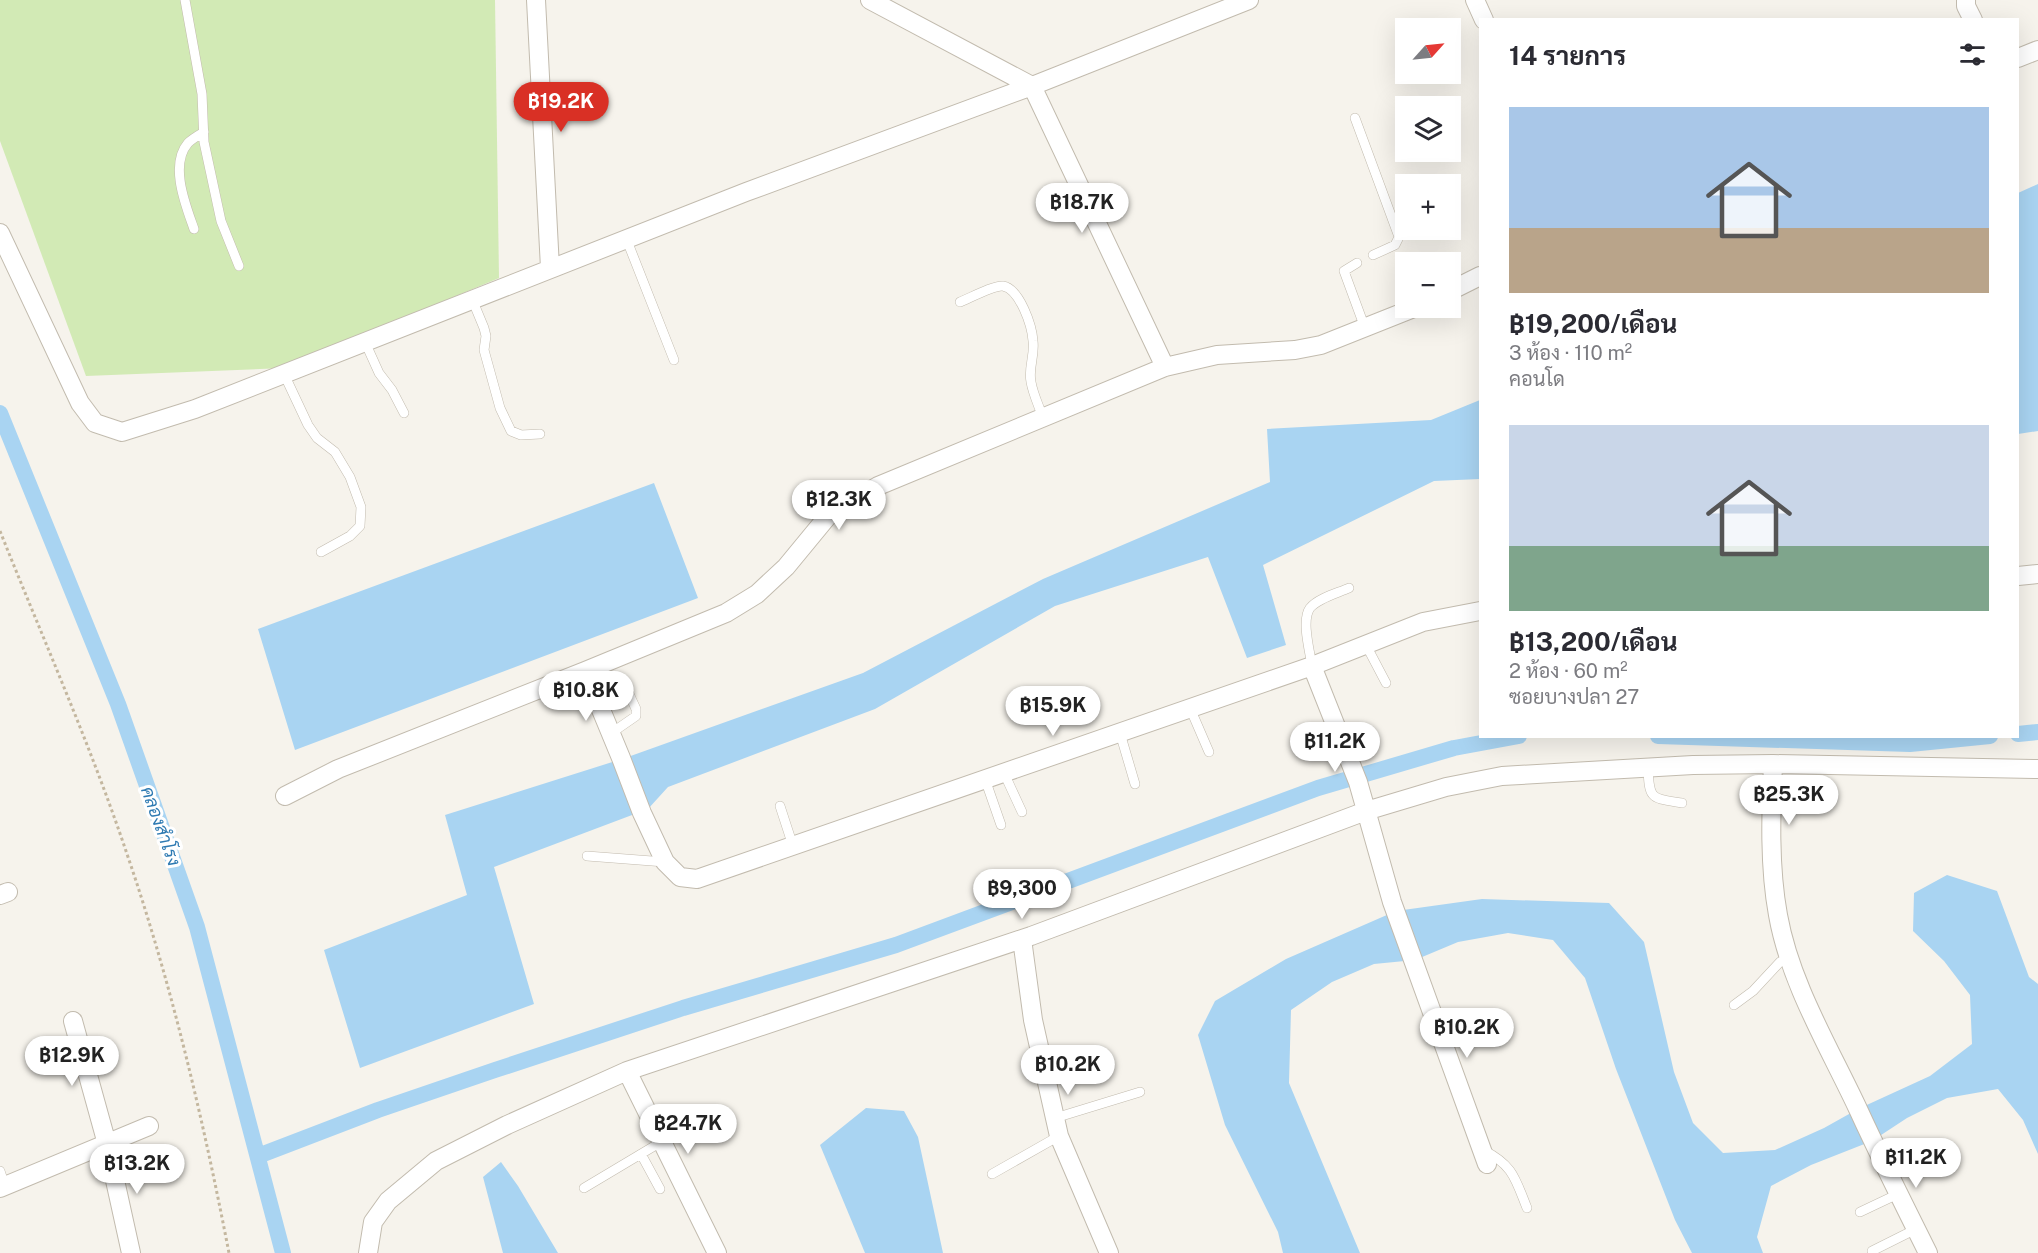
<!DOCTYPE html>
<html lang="th">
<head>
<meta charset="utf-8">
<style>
	:root { --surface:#fff; --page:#f2f2f3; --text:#2b2b33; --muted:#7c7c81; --accent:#d93025 }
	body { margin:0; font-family:"Public Sans",Sarabun,sans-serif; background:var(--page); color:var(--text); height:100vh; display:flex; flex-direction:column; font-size:22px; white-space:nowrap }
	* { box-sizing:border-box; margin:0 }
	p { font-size:20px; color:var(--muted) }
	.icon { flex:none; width:33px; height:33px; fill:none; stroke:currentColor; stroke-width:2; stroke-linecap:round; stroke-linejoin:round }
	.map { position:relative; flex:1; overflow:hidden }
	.drawer { position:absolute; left:1479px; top:18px; width:540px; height:720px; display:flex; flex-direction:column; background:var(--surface); border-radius:0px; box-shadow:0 6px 24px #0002 }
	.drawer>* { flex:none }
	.needle { width:39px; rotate:63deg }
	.buttons { position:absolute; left:1395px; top:18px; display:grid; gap:12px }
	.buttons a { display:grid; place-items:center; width:66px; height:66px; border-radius:0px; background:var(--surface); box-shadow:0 6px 24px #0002; font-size:30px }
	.price { position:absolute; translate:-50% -51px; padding:0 14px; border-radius:21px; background:#fff; color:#222; font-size:20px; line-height:39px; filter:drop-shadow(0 2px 3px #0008) }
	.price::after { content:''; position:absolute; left:50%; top:36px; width:18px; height:14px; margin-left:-9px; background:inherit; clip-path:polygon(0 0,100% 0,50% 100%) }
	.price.current { background:var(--accent); color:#fff }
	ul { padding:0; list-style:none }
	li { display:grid; align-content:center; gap:12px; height:318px; padding:0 30px }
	li span { display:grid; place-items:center; height:186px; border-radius:0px; color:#555 }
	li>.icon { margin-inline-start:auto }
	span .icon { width:108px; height:108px; fill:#fffc; stroke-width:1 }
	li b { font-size:26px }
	h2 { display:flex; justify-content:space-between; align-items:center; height:72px; padding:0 30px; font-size:26px }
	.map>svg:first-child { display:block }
	.green { fill:#d2eab5 }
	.water { fill:#a9d4f2 }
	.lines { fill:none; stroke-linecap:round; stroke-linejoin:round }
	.canal { stroke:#a9d4f2; stroke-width:16 }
	.service-casing { stroke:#c2bbae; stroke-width:10 }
	.minor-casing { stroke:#c2bbae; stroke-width:20 }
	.path { stroke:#c4b79f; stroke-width:3; stroke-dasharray:3 3; stroke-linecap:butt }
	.service { stroke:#fff; stroke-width:9 }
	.minor { stroke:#fff; stroke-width:18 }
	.labels { text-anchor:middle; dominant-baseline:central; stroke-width:6; stroke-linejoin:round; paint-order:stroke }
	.water-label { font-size:18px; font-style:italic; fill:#2e7ab2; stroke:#fff }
</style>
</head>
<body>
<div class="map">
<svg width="2038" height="1253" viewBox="0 0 2038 1253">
	<rect width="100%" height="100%" fill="#f6f3ec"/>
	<!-- green -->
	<path class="green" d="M0 0H495L499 278 284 368 86 376 0 141Z"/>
	<!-- water -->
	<path class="water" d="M2038 184V431L2018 434V193Z
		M1480 400V479L1434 481 1263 565 1286 645 1247 658 1208 557 1055 606 875 709 668 787 648 809 494 867 534 1004 360 1068 324 950 467 895 445 815 625 758 863 673 1043 579 1270 482 1267 429 1431 420Z
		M654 483 698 598 295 750 258 629Z
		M1947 875 1997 891 2029 977 2038 984V1154L2023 1120 1998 1089 1947 1098 1907 1118 1872 1141 1811 1165 1771 1186 1757 1237 1763 1253H1692L1675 1220 1616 1069 1585 978 1553 940 1508 933 1458 942 1415 960 1374 964 1332 982 1291 1010 1289 1083 1360 1253H1283L1278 1232 1225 1125 1198 1035 1215 1001 1286 959 1396 911 1482 899 1609 903 1644 942 1674 1072 1693 1123 1723 1153 1775 1150 1824 1128 1858 1109 1930 1076 1972 1044 1970 995 1944 961 1913 931 1914 893Z
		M866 1108 904 1111 918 1137 943 1253H865L820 1145Z
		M501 1162 518 1186 558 1253H503L483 1177Z"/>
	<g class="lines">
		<!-- canal -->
		<path class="canal" d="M0 413 118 704 197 927 283 1253
			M2018 734 2038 732
			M1658 736 1910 744 1990 736
			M258 1156 378 1110 495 1070 683 1008 896 945 1318 788 1454 748 1519 736"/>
		<defs>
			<path id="service" d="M185 0 202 94 204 142 221 221 239 266
				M1355 118 1399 237 1395 245 1373 255
				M194 229C186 206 169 165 188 143 192 139 199 135 204 132
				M626 238 674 360
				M1357 263 1344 271 1365 328
				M472 299 484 328 486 336 484 350 500 408 511 431 521 435 540 434
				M960 302C970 298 994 285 1003 286 1020 289 1032 326 1033 341 1035 356 1028 368 1031 382 1033 394 1039 406 1043 418
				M365 342 379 373 392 390 404 413
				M284 374 308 425 317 438 335 452 350 477 361 507 360 526 350 536 321 552
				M1366 645 1386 683
				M1312 666C1310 652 1301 620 1310 608 1318 598 1338 593 1349 588
				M1190 708 1209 752
				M1120 733 1135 784
				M610 734 636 716V709L624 683
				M1648 767C1649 800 1651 798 1682 803
				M1004 773 1022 812
				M985 779 1001 825
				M780 806 793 846
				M587 856 665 862
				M1734 1005 1753 991 1780 962 1790 958
				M1055 1118 1140 1092
				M1483 1150C1513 1165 1515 1178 1527 1208
				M641 1154 660 1189
				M0 1171 5 1186
				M992 1174 1059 1136
				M114 1175 166 1160
				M584 1188 661 1142
				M1860 1212 1898 1194
				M1872 1251 1916 1229"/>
			<path id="minor" d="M536 0 550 268
				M870 0 1032 86 1165 367
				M1475 0 1484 20
				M1966 0V6L1973 20
				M2018 58 2038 50
				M0 233 80 403 95 423 122 432 195 409 746 192 1032 86 1249 0
				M1450 291 1480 276
				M2018 576 2038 574
				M1312 666 1358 782 1392 902 1487 1164
				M585 671 621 758 642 813 665 862 680 877 697 879 1312 666 1423 622 1480 611
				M285 796 338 769 585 671 726 613 757 594 786 567 828 516 878 486 1165 367 1217 355 1295 350 1321 345 1414 308
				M0 895 8 892
				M1022 939 1033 1020 1059 1136 1109 1253
				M73 1021 107 1144 131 1253
				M627 1071 717 1253
				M0 1188 149 1126
				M368 1253 373 1222 388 1201 436 1161 507 1125 627 1071 1031 936 1366 811 1446 787 1502 776 1693 765 1773 764
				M1928 1253C1904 1205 1880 1157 1858 1109 1829 1047 1790 983 1778 915 1769 866 1771 814 1773 764L2038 769"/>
		</defs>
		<!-- service casing -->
		<use href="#service" class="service-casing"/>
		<!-- minor casing -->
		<use href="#minor" class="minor-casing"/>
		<!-- path -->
		<path class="path" d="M0 531C43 639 91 746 128 857 172 986 203 1119 229 1253"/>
		<!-- service -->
		<use href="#service" class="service"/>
		<!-- minor -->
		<use href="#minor" class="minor"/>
	</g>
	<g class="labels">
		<!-- water labels -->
		<g class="water-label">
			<text transform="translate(161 826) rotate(70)">คลองสำโรง</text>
		</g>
	</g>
</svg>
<div class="buttons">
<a><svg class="needle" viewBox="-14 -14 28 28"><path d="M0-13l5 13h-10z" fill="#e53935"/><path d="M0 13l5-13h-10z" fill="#7c7c81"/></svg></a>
<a><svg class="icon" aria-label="layers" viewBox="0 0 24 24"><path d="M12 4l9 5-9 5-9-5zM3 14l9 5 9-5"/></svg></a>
<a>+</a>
<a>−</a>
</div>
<b class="price current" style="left:561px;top:133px">฿19.2K</b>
<b class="price" style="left:1082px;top:234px">฿18.7K</b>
<b class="price" style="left:839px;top:531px">฿12.3K</b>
<b class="price" style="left:586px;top:722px">฿10.8K</b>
<b class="price" style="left:1053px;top:737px">฿15.9K</b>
<b class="price" style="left:1335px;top:773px">฿11.2K</b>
<b class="price" style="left:1789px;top:826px">฿25.3K</b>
<b class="price" style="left:1022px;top:920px">฿9,300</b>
<b class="price" style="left:1467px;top:1059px">฿10.2K</b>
<b class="price" style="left:72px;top:1087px">฿12.9K</b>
<b class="price" style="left:1068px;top:1096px">฿10.2K</b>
<b class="price" style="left:688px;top:1155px">฿24.7K</b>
<b class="price" style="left:1916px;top:1189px">฿11.2K</b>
<b class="price" style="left:137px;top:1195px">฿13.2K</b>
<section class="drawer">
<h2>14 รายการ<svg class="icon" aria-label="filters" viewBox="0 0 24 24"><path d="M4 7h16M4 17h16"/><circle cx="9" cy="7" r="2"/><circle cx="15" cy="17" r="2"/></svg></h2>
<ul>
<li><span style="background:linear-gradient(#a9c7e8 65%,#b9a48a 0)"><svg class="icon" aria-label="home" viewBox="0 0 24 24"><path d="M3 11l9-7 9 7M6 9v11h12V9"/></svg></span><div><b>฿19,200/เดือน</b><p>3 ห้อง · 110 m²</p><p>คอนโด</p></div></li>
<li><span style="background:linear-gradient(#c9d6e8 65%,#7fa58c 0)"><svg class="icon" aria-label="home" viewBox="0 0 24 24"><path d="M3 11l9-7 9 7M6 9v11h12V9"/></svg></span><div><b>฿13,200/เดือน</b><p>2 ห้อง · 60 m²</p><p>ซอยบางปลา 27</p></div></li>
</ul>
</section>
</div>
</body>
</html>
